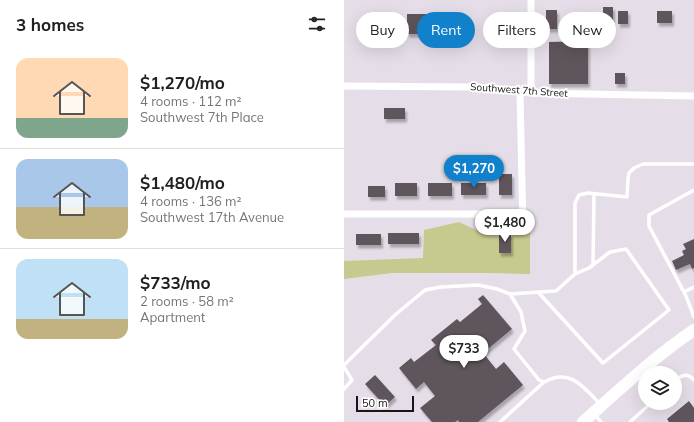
<!DOCTYPE html>
<html lang="en">
<head>
<meta charset="utf-8">
<style>
	:root { --surface:#fff; --page:#f2f2f2; --text:#202124; --muted:#757577; --line:#e0e0e0; --accent:#1281cb }
	body { margin:0; font-family:Mulish,sans-serif; background:var(--page); color:var(--text); height:100vh; display:flex; flex-direction:column; font-size:15px; white-space:nowrap }
	* { box-sizing:border-box; margin:0 }
	p { font-size:13px; color:var(--muted) }
	.icon { flex:none; width:22px; height:22px; fill:none; stroke:currentColor; stroke-width:2; stroke-linecap:round; stroke-linejoin:round }
	.map { position:relative; flex:1; overflow:hidden }
	.sheet { display:flex; flex-direction:column; background:var(--surface); width:344px }
	.sheet>* { flex:none }
	.hud { position:absolute; left:12px; top:12px; width:278px; height:36px; display:flex; gap:8px }
	.controls { position:absolute; left:294px; top:366px; display:grid; gap:8px }
	.controls a { display:grid; place-items:center; width:44px; height:44px; border-radius:50%; background:var(--surface); box-shadow:0 4px 16px #0002; font-size:20px }
	.scale { position:absolute; left:12px; bottom:10px; width:58px; box-sizing:border-box; padding-left:4px; border:2px solid #19161a; border-top:0; font-size:11px; line-height:14px; white-space:nowrap; color:#19161a; -webkit-text-stroke:3px #fff; paint-order:stroke }
	.price { position:absolute; translate:-50% -34px; padding:0 9px; border-radius:14px; background:#fff; color:#222; font-size:13px; line-height:26px; filter:drop-shadow(0 1px 2px #0008) }
	.price::after { content:''; position:absolute; left:50%; top:24px; width:12px; height:9px; margin-left:-6px; background:inherit; clip-path:polygon(0 0,100% 0,50% 100%) }
	.price.current { background:var(--accent); color:#fff }
	ul { padding:0; list-style:none }
	li { display:flex; align-items:center; gap:12px; height:100px; padding:0 16px }
	li+li { border-top:1px solid var(--line) }
	li span { display:grid; place-items:center; flex:none; width:112px; height:80px; border-radius:12px; color:#555 }
	li>.icon { margin-inline-start:auto }
	span .icon { width:48px; height:48px; fill:#fffc; stroke-width:1 }
	li b { font-size:17px }
	h2 { display:flex; justify-content:space-between; align-items:center; height:48px; padding:0 16px; font-size:17px }
	.chip { padding:0 14px; border-radius:18px; background:var(--surface); box-shadow:0 4px 16px #0002; font-size:14px; line-height:36px }
	.chip.current { background:var(--accent); color:#fff }
	main { display:flex; flex:1; min-height:0 }
	.map>svg:first-child { display:block }
	.green { fill:#c6ca8e }
	.building { fill:#5f555b; filter:url(#shadow) }
	.lines { fill:none; stroke-linecap:round; stroke-linejoin:round }
	.service { stroke:#fff; stroke-width:3.5 }
	.minor { stroke:#fff; stroke-width:7 }
	.primary { stroke:#fff; stroke-width:12 }
	.labels { text-anchor:middle; dominant-baseline:central; stroke-width:4; stroke-linejoin:round; paint-order:stroke }
	.street-label { font-size:10px; fill:#19161a; stroke:#fff }
</style>
</head>
<body>
<main>
<section class="sheet">
<h2>3 homes<svg class="icon" aria-label="filters" viewBox="0 0 24 24"><path d="M4 7h16M4 17h16"/><circle cx="9" cy="7" r="2"/><circle cx="15" cy="17" r="2"/></svg></h2>
<ul>
<li><span style="background:linear-gradient(#ffd9b3 75%,#7fa58c 0)"><svg class="icon" aria-label="home" viewBox="0 0 24 24"><path d="M3 11l9-7 9 7M6 9v11h12V9"/></svg></span><div><b>$1,270/mo</b><p>4 rooms · 112 m²</p><p>Southwest 7th Place</p></div></li>
<li><span style="background:linear-gradient(#a9c7e8 60%,#c2b280 0)"><svg class="icon" aria-label="home" viewBox="0 0 24 24"><path d="M3 11l9-7 9 7M6 9v11h12V9"/></svg></span><div><b>$1,480/mo</b><p>4 rooms · 136 m²</p><p>Southwest 17th Avenue</p></div></li>
<li><span style="background:linear-gradient(#bfe0f5 75%,#c2b280 0)"><svg class="icon" aria-label="home" viewBox="0 0 24 24"><path d="M3 11l9-7 9 7M6 9v11h12V9"/></svg></span><div><b>$733/mo</b><p>2 rooms · 58 m²</p><p>Apartment</p></div></li>
</ul>
</section>
<div class="map">
<svg width="350" height="422" viewBox="0 0 350 422">
	<defs>
		<filter id="shadow"><feDropShadow dx="2" dy="3.5" stdDeviation="1" flood-color="#0004"/></filter>
	</defs>
	<rect width="100%" height="100%" fill="#e5dee8"/>
	<!-- green -->
	<path class="green" d="M115 222 143 235 168 237 175 228 176 235H183V230L186 232V274L146 273H48L0 279V261L79 258 80 230Z"/>
	<!-- building -->
	<path class="building" d="M259 7H269V20H259Z
		M202 10H213V29H202Z
		M274 11H284V24H274Z
		M313 11H328V23H313Z
		M63 14H92V28H87V34H63Z
		M31 15H49V27H31Z
		M104 16H121V26H104Z
		M244 41V84H205V42Z
		M271 73H281V84H271Z
		M40 108H61V119H40Z
		M155 174H168V195H155Z
		M51 183H73V196H51Z
		M84 183H108V196H84Z
		M117 183H142V195H117Z
		M24 186H41V197H24Z
		M44 233H75V244H44Z
		M155 233H167V253H155Z
		M12 234H37V245H12Z
		M350 239V268L348 269 346 264 332 270 328 261 340 255 338 251 342 249 339 244Z
		M139 295 168 329 139 353 152 369 160 362 179 385 134 422H115L114 420 111 422H88L76 408 91 396 80 382 72 389 55 368 67 358 70 362 92 345 87 340 113 319 116 322 138 304 134 299Z
		M31 375 51 397 41 406 21 384Z
		M345 401 350 408V422H325L323 419Z"/>
	<g class="lines">
		<!-- service -->
		<path class="service" d="M350 190 305 215V226L342 296 350 317
			M249 264 250 194
			M194 292 259 363 325 310 282 249 266 252 245 268 231 274
			M340 292 350 287
			M166 294 177 312 181 331 170 349 195 380 200 382C226 368 239 386 256 404
			M0 365 51 315 81 290 97 287 134 285 153 289 166 294 212 291 231 274V203L235 195 244 193 283 197 284 179 285 173 290 168 299 164H350
			M0 367 8 380 0 389
			M331 381C338 375 343 372 350 380
			M251 415 257 422
			M156 422 200 382
			M286 422 307 403"/>
		<!-- minor -->
		<path class="minor" d="M187 0V93
			M0 86 128 87 176 91 187 93 350 96
			M176 91 179 231
			M0 214H179"/>
		<!-- primary -->
		<path class="primary" d="M239 422C275 390 310 357 350 330"/>
	</g>
	<g class="labels">
		<!-- street labels -->
		<g class="street-label">
			<text transform="translate(175 90) rotate(4)">Southwest 7th Street</text>
		</g>
	</g>
</svg>
<div class="controls">
<a><svg class="icon" aria-label="layers" viewBox="0 0 24 24"><path d="M12 4l9 5-9 5-9-5zM3 14l9 5 9-5"/></svg></a>
</div>
<div class="scale">50 m</div>
<b class="price current" style="left:130px;top:189px">$1,270</b>
<b class="price" style="left:161px;top:243px">$1,480</b>
<b class="price" style="left:120px;top:369px">$733</b>
<div class="hud">
<a class="chip">Buy</a>
<a class="chip current">Rent</a>
<a class="chip">Filters</a>
<a class="chip">New</a>
</div>
</div>
</main>
</body>
</html>
